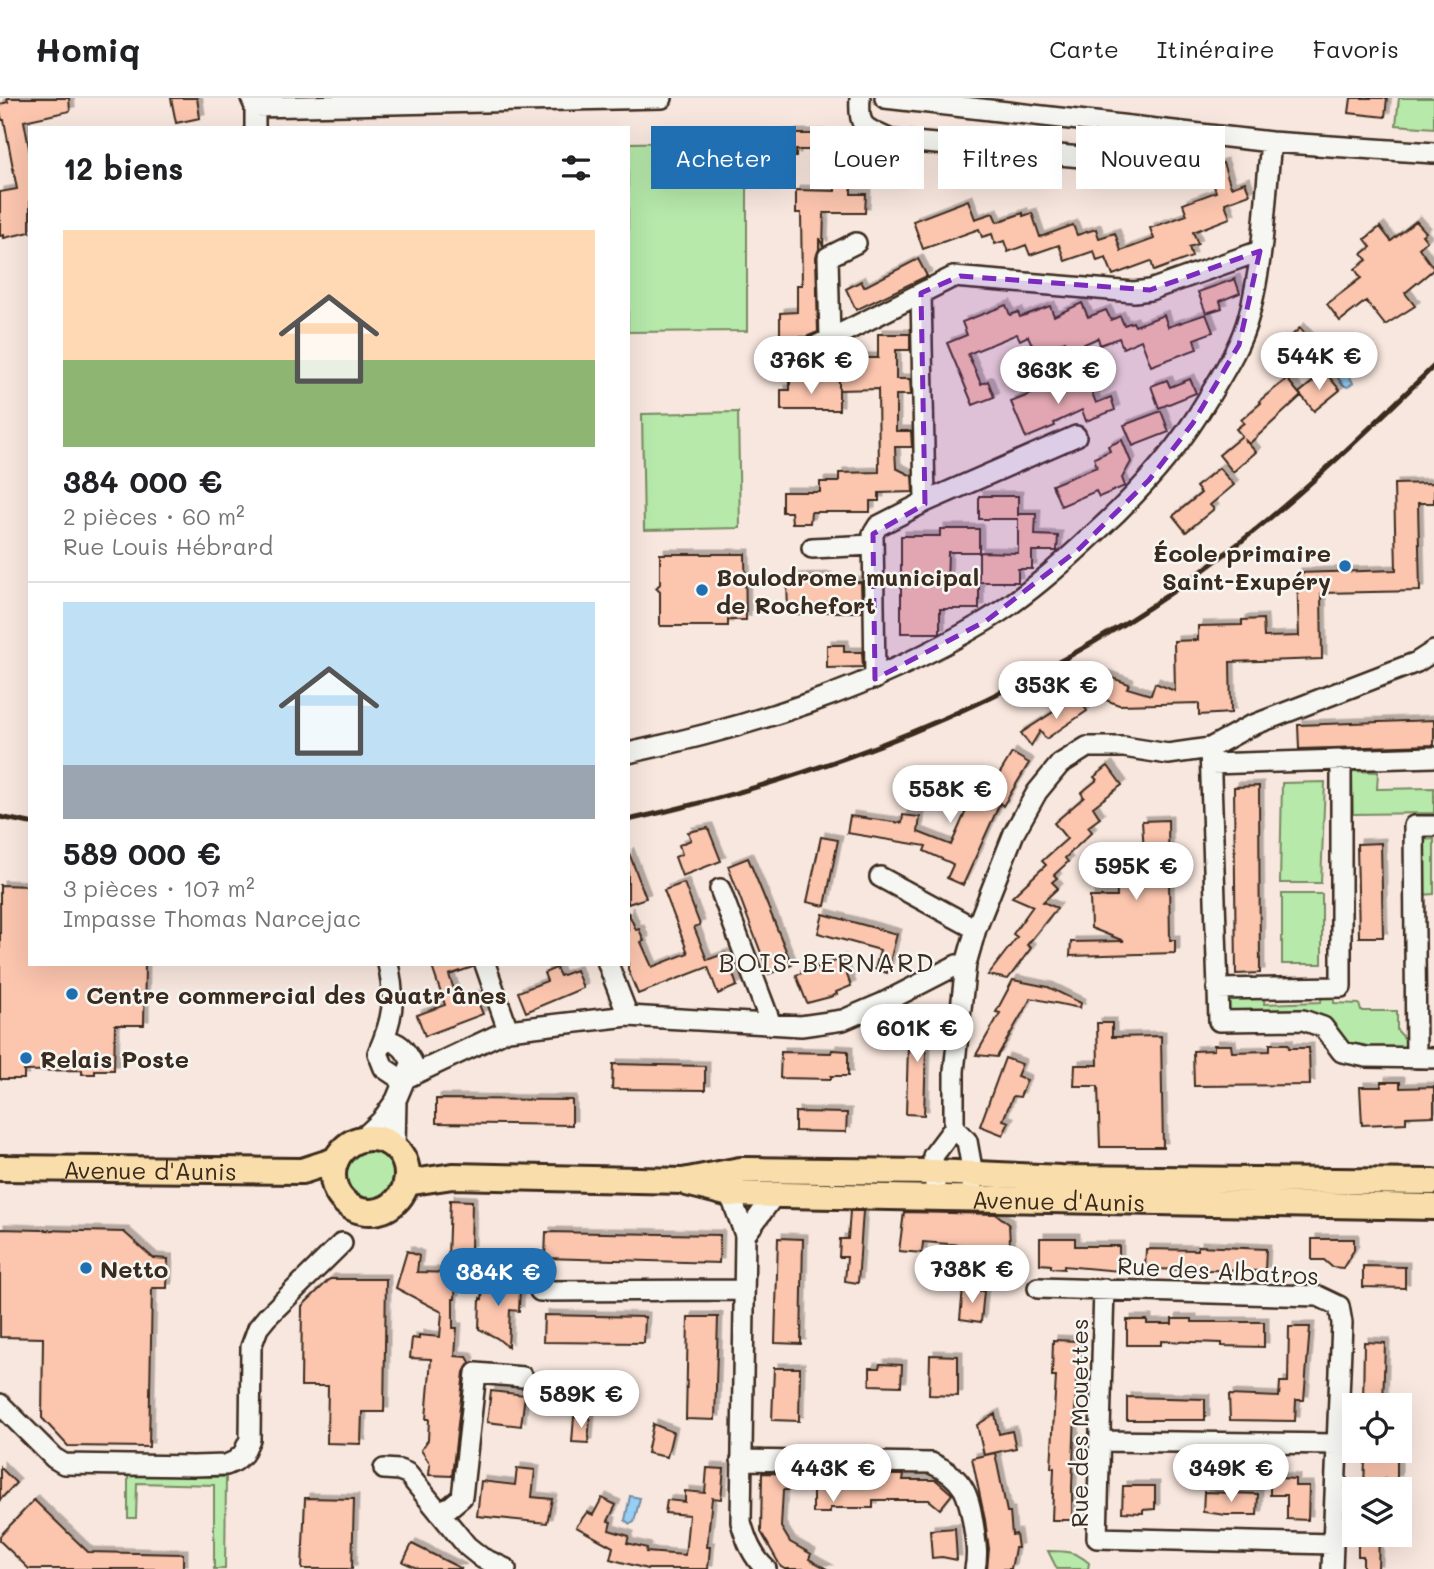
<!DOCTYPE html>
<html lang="fr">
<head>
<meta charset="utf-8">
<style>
	:root { --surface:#fff; --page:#f2f2f2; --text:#202124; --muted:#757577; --line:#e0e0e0; --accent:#1f6fb2 }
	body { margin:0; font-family:Mali,sans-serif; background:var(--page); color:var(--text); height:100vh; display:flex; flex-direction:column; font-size:26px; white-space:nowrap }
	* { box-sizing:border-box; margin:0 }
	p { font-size:23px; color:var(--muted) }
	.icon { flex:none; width:38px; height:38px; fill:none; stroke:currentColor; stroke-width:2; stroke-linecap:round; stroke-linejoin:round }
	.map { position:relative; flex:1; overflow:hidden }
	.sheet { position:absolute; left:28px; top:28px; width:602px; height:840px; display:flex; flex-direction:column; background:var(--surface); border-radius:0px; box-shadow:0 7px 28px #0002 }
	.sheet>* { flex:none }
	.top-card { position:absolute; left:651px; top:28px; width:665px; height:63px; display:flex; gap:14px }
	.tools { position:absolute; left:1342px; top:1295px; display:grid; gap:14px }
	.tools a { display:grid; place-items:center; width:70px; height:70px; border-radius:0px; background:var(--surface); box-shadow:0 7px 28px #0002; font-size:35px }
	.price { position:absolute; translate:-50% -60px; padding:0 16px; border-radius:24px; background:#fff; color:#222; font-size:23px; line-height:46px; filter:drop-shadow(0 2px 4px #0008) }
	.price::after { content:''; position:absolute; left:50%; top:42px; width:21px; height:16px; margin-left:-10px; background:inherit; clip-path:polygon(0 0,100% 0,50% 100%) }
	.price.current { background:var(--accent); color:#fff }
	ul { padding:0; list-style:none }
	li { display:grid; align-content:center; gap:14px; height:371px; padding:0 35px }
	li+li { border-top:2px solid var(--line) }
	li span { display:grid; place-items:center; height:217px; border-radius:0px; color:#555 }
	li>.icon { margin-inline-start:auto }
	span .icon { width:126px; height:126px; fill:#fffc; stroke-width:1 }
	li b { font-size:30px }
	h2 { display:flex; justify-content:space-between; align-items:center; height:84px; padding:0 35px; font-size:30px }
	.tag { padding:0 24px; border-radius:0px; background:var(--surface); box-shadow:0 7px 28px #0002; font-size:24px; line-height:63px }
	.tag.current { background:var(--accent); color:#fff }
	header { display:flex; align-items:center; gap:42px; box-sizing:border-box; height:98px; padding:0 35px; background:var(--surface); border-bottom:2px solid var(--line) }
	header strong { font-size:33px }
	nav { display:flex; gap:38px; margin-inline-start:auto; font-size:24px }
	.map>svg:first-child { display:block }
	.green { fill:#b6e9aa; stroke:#788a64; stroke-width:2 }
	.water { fill:#97cef6; stroke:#728ca0; stroke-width:2 }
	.building { fill:#fbc5ae; stroke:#3b2a1e; stroke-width:2; filter:url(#shadow) }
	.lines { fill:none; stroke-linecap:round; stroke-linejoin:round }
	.minor-casing { stroke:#3b2a1e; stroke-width:24 }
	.major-casing { stroke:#3b2a1e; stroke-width:30 }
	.minor { stroke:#f6f6f2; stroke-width:19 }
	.major { stroke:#f9deab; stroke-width:24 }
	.rail { stroke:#3b2a1e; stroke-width:5 }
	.marked { fill:#7b2cbf; fill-opacity:0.2; stroke:#7b2cbf; stroke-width:5; stroke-dasharray:14 9; stroke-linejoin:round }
	.poi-dot { fill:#1f6fb2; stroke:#f6f6f2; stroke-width:2.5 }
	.labels { text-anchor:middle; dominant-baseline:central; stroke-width:5; stroke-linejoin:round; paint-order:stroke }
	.poi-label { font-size:24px; font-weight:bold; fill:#3b2a1e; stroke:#f6f6f2; text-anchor:start }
	.street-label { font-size:24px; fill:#3b2a1e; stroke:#f6f6f2 }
	.neighbourhood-label { font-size:26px; letter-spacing:2px; fill:#3b2a1e; stroke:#f6f6f2 }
</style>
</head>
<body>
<header>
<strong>Homiq</strong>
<nav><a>Carte</a><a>Itinéraire</a><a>Favoris</a></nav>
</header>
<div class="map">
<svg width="1434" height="1471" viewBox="0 0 1434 1471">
	<defs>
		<filter id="shadow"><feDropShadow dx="4.5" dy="-4.5" stdDeviation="0" flood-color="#0004"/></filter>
	</defs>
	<rect width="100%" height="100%" fill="#f8e7de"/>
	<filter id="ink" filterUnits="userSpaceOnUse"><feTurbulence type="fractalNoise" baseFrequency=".0143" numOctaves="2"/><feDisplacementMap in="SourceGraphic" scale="14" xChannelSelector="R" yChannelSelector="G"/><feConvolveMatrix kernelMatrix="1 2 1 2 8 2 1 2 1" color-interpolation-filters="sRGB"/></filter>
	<g filter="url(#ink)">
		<!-- green -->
		<path class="green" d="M1399 0H1434V30L1396 27Z
			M747 43V233L628 234V45Z
			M738 314 740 430 644 432 642 316Z
			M1352 673 1378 674 1377 691 1434 690V715L1353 716Z
			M1325 684 1321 785H1280L1282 685Z
			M1434 741V796L1421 797 1420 742Z
			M1282 796H1322V866H1282Z
			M1334 894V905L1359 906 1361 913H1397V932L1408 944 1403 952H1354L1337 937 1226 916 1225 902 1231 896 1265 895 1264 906 1321 904 1322 895Z
			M342 1080a27 27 0 1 1 54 0a27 27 0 1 1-54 0Z
			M128 1378 226 1379 225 1471H214V1387L137 1385 136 1420H128Z
			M1048 1453C1064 1453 1076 1453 1089 1465L1088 1471H1057Z"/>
		<!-- water -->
		<path class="water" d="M1340 268 1349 277 1353 285 1347 289 1341 285 1334 273Z
			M927 1157 941 1159 938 1187 925 1186Z
			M630 1398 640 1400 634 1424 630 1426 625 1422Z"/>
		<!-- building -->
		<path class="building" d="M7 0H69L70 13 24 23 30 55V134L4 140V137L0 138V94L17 91 4 22H2L0 14V6L8 4Z
			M171 0H197L200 20 176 25Z
			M1351 0H1387L1385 19 1349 15Z
			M779 36H818V52H796V59H779Z
			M1223 65 1231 89 1245 84 1250 96 1225 105 1230 120 1193 134 1198 146 1189 149 1192 159 1154 173 1151 163 1113 177 1106 160 1097 163 1094 153 1065 163 1059 147 1030 157 1026 147 1008 154 1004 143 995 146 992 136 982 139 979 131 923 151 913 123 968 102 975 121 993 115 997 124 1023 115V118L1032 115 1040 139 1073 127 1077 137 1096 131 1099 140 1115 135 1121 153 1154 141 1150 130 1187 117 1183 106 1216 94 1208 70Z
			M835 76H851V96H866L865 115H824L823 148 819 140V151L816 159 818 234 806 239H780V215L797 214V187H802L801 115H796V92L835 93Z
			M1416 123 1426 134 1422 137 1427 143 1419 150 1434 171 1405 195 1415 208 1385 227 1366 203 1340 223 1327 206 1361 180 1355 171 1367 162 1362 156 1371 149 1365 141 1380 129 1391 143Z
			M918 161 927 178 856 212 846 191 861 183 864 189Z
			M1235 181 1240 195 1220 203 1222 210 1206 215 1198 194Z
			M1082 205 1088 219 1106 212 1111 222 1120 218 1124 227 1133 224 1135 228 1164 217 1168 229 1206 216 1213 234 1194 241 1197 251 1151 268 1141 242 1123 250 1119 240 1100 247 1098 240 1069 253 1065 243 1036 255 1028 238 1020 242 1017 236 968 256 981 286 988 283 994 299 973 307 947 245 967 237 962 224 1006 207 1010 217 1018 214 1020 219 1050 208 1054 218Z
			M1300 230 1320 253 1327 247 1336 257 1315 276 1285 244Z
			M878 236H910V252H896V281H910L911 297H896V333H911L912 349H895L896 370 912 378 913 394 879 395V403H870V414H811L810 425H792L791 414H782V394H820V384H839V375L879 374 878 291 839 292V271H849V260H878Z
			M1325 274 1340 292 1314 313 1299 295Z
			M1054 281 1058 292 1087 282 1096 305 1111 299 1115 312 1086 323 1082 312 1054 325 1055 328 1026 340 1011 304 1041 292 1039 288Z
			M1190 281 1196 295 1159 310 1151 288 1167 282 1170 289Z
			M1287 281 1301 298 1249 346 1244 341 1256 354 1233 374 1219 357 1242 338 1236 331 1244 325 1241 322 1261 305 1259 303Z
			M790 282H839V312H781V292H790Z
			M1161 313 1169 334 1133 348 1124 327Z
			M1122 342 1131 364 1122 380 1125 388 1099 399 1096 393 1061 408 1052 387 1097 369 1094 360 1110 353 1108 348Z
			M1219 370 1234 387 1210 407 1214 411 1186 434 1173 418 1201 395 1196 389Z
			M1434 385V405H1418L1420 493 1321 495 1322 561 1230 564 1231 615 1199 617V605L1119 607 1085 594 1099 584 1098 575 1129 586 1127 590 1151 597 1155 585 1175 593 1174 543 1198 542V528L1242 527V522L1263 521 1264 539 1299 538 1297 475 1396 472 1394 386Z
			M979 398H1018V418V416H1036L1035 437 1058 438 1057 453H1032V471H1018V484H979V454L1018 455V421H979Z
			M940 431H979V454H948L947 488H979V511H940V535H901V438H940Z
			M660 456H745L746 522H728V528H660V494L656 490 660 486Z
			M827 479V485L861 484 862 514H805V516H788L787 480Z
			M827 547H844V554H862L863 569 827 570Z
			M1078 598 1087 613 1046 641 1040 633 1031 648 1021 635Z
			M1434 622V647L1299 651 1298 627Z
			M1012 655 1029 665 1003 708 1000 705 963 787 947 780 953 767 951 765 924 753 926 748 847 735 850 718 902 725 903 717 920 719 918 734 951 747 969 706 978 711Z
			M1108 668 1122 687 1093 709 1100 720 1088 729 1092 734 1065 760 1068 764 1054 777 1057 780 1052 784 1058 790 1043 804 1057 810 1027 847 1031 850 1008 881 988 877 1017 839 1013 836 1033 808 1012 799 1046 767 1042 763 1067 741 1054 725 1084 699 1081 695 1097 682 1094 679Z
			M1259 688 1260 875 1236 876 1234 689Z
			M1168 722 1170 842H1175V855L1070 858 1071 844 1124 843 1091 830 1090 799H1117L1116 754H1144L1142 723Z
			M708 730 721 763 682 778 675 759 682 756 679 747 691 742 688 734Z
			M821 739 838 742 825 808 807 804Z
			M1381 745 1383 839H1359L1357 746Z
			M629 755 646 800 628 806V756Z
			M748 760 792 867 769 876 728 768Z
			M684 785 700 827 694 829 707 862 726 855 737 888 718 896 708 869 638 896 628 872V814L636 832 639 831 644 843 641 844 652 869 688 855 664 792Z
			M0 787 30 788V866H145L144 927H115L114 972H95V976H82V972L24 973V981H0Z
			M823 816 897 836 887 875 875 871 880 852 818 835Z
			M841 861 851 888 836 894 837 896 830 899 807 905 796 877Z
			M431 866H473V869L449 877 458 903 475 897 483 916 425 938 417 917 445 907Z
			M556 870 560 878 576 872 583 890 526 914 518 894 547 883 544 875Z
			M1013 882 1048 889 1081 905 1080 910 1031 900 997 959 976 957 1000 915 996 914Z
			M909 914 927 915 924 1017 906 1016Z
			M1097 925H1112V939L1161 938 1163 1049H1100L1098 988H1074L1075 967H1098Z
			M1270 946H1288L1289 950H1309L1310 987 1194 988 1193 953 1214 952V947H1231L1232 954 1270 953Z
			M832 952 848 953V978H831V981L780 980 781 954 831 955Z
			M1005 960 1022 966 1017 978 1027 982 1020 999 1013 998 1003 1022 1009 1024 1003 1037 980 1028Z
			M613 966 705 968V992L612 991Z
			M1381 984H1400V990L1434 989V1018L1406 1019V1025L1362 1027 1360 989H1381Z
			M436 1001 572 1002V1027L436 1025Z
			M795 1014 847 1015 846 1034 795 1033Z
			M450 1102 472 1103 471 1151H468L467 1161 448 1160Z
			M850 1113H863L858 1185 845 1183 847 1159H839L840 1141H848Z
			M904 1114 996 1116 1009 1126 1011 1167 977 1169 975 1148 923 1144 922 1155 899 1153Z
			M0 1131 124 1134 153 1160 168 1161 167 1190H152L149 1349 68 1348 42 1320 43 1240 0 1239Z
			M546 1134 720 1137 719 1165 545 1160Z
			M778 1140 803 1141 801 1246 775 1245Z
			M1040 1140H1075V1148H1119V1173L1064 1168V1171L1051 1170V1167L1040 1166Z
			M1312 1141H1354V1152L1343 1170 1332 1169 1324 1162H1312Z
			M1198 1148 1266 1151 1265 1173 1145 1171 1146 1151 1198 1152Z
			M407 1153 419 1158 417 1174 456 1175 455 1201H453V1230H457L455 1258 467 1259 470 1264 464 1274 452 1378 429 1377 430 1366 421 1352 428 1342 429 1321H426L431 1261 410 1260 412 1240 419 1241V1237L440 1239 442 1214 396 1190Z
			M1363 1168 1405 1169V1190L1363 1189Z
			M484 1178 499 1179 498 1188 520 1190 519 1213 510 1212 508 1249 497 1240 479 1231 480 1200 482 1201Z
			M330 1181H386L384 1314H362L361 1346 327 1345 328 1288H301L302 1208Z
			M963 1191 984 1193 981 1224 960 1221Z
			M544 1217 645 1219 644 1245 543 1244Z
			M688 1219H718L715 1322 686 1321Z
			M1172 1221H1192V1224H1264V1249L1222 1248V1245L1161 1243V1247H1127V1222H1147V1226H1172Z
			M1289 1229H1310L1304 1302H1296L1295 1323 1230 1322 1229 1297 1279 1299 1280 1284H1288Z
			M1053 1242 1078 1243 1072 1389V1422H1052L1054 1370H1051L1056 1278H1052Z
			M1364 1244 1385 1245 1383 1307H1363Z
			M930 1257 958 1258V1298L929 1297Z
			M880 1266 902 1267 901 1288 870 1287V1270H879Z
			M774 1270H800L799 1323 772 1322Z
			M491 1293 525 1297 521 1328 487 1324Z
			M1127 1299 1205 1301V1322H1127Z
			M995 1316 999 1336 1012 1333 1016 1350 984 1357 977 1327Z
			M574 1319 590 1320 588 1345 572 1344Z
			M653 1326 673 1334 667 1359 647 1355Z
			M995 1355 1007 1414H1010L1012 1437 1016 1436 1018 1450H1015L1011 1471H987L989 1451 985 1422 972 1360Z
			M1365 1361H1397V1382L1385 1381 1384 1391H1364Z
			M0 1369 16 1385 0 1402Z
			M517 1370 535 1372 532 1399 552 1401 547 1425 477 1418 481 1383 515 1387Z
			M707 1370 724 1371 721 1401 712 1400 707 1449H710L708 1471H647L610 1461 613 1449 576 1429 587 1414 593 1417 602 1400 616 1407 608 1423 611 1424 609 1432 629 1438 627 1445 647 1450 646 1454 685 1457 689 1417 665 1415 667 1402 685 1404V1393L705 1395Z
			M762 1375 844 1377V1384L873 1385V1377H904L903 1382H936L952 1396 940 1411 929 1402H873V1410H830V1415H813V1392H783L781 1429 790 1444 811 1456 809 1461 827 1471H785L781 1469 761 1434Z
			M1280 1380 1295 1381V1388H1309L1308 1422 1287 1421V1397H1270V1382Z
			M1123 1388H1155V1411L1143 1412V1415L1122 1414Z
			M1204 1394 1258 1396 1257 1417H1226L1203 1414Z
			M305 1400 354 1401 352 1471H302Z
			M34 1402 88 1454 183 1456V1471H29L0 1443V1438Z
			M955 1430 957 1462 942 1459 932 1460 930 1432Z
			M1358 1437H1379L1378 1471H1363V1458H1358Z
			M412 1446 462 1471H419L403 1464Z"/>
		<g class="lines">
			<defs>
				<path id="minor" d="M251 0 255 9V30
					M860 0C858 32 865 29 891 42L1104 61C1133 59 1143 61 1155 32
					M885 0 1271 44 1434 55
					M255 9 662 0
					M856 145 828 159 830 241 953 179 1134 194 1150 192 1260 153
					M800 256 830 241
					M925 404 1076 338
					M812 450 872 447
					M875 581 873 436 878 428 925 404 921 195
					M1210 650 1219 923 1303 922 1323 929 1342 954 1366 959 1434 960
					M628 655C752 628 874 590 984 524 1024 500 1061 467 1095 435 1138 396 1177 353 1207 302 1223 275 1241 248 1249 217 1264 162 1265 101 1271 44
					M1211 666 1434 659
					M880 779 976 831
					M720 791 771 926
					M388 866C396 902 393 921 378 955L384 970 402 982
					M485 866 508 932
					M608 866 628 918
					M1217 891 1341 889V662
					M1416 960 1414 728H1434
					M402 982 508 932 628 918 801 928 843 922 883 905 957 867 966 866
					M954 1030 967 1043 973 1076 972 1090
					M363 1040 381 1023 396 1002 412 964C404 950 400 944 384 942
					M395 1049 396 1002
					M734 1086 730 1096 745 1137 741 1424C746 1442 752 1458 766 1471
					M935 1087 933 1058 954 1030V973L966 866 976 831 1014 735 1037 694 1060 666 1087 649H1124L1168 656 1210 650 1248 629 1417 564 1434 553
					M745 1137 776 1095
					M1038 1190 1318 1198 1339 1208 1342 1225 1332 1471
					M1104 1191 1097 1440 1332 1446
					M540 1193 744 1192
					M0 1306 54 1360 64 1366 193 1368 226 1367 235 1363 243 1356 250 1341 251 1249 258 1230 267 1219 342 1145
					M1100 1343 1336 1346
					M741 1362 931 1365C965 1380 969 1397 974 1431 976 1445 978 1457 975 1471
					M384 1371 399 1372 407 1375 467 1448 482 1460 506 1471
					M439 1413 450 1409 462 1399 476 1275 523 1279"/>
				<g id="major">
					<circle cx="370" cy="1077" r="37"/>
					<path id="s1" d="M0 1070 302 1073 336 1062"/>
					<path d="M406 1085 453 1078 683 1083 740 1072 934 1074 1061 1080 1434 1084"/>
					<path id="s2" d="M687 1085 730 1096 1434 1109"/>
				</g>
			</defs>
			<!-- minor casing -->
			<use href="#minor" class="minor-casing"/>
			<!-- major casing -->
			<use href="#major" class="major-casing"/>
			<!-- minor -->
			<use href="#minor" class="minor"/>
			<!-- major -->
			<use href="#major" class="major"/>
			<!-- rail -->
			<path class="rail" d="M0 719 30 725
				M628 722C845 675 1054 588 1230 452 1303 396 1368 332 1434 268"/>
		</g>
	</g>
	<!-- marked area -->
	<path class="marked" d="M1260 153 1239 247 1193 325 1149 382 1079 451 986 523 875 581 873 436 925 406 921 195 960 178 1150 192Z"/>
	<!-- markers -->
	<g class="poi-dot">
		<circle cx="1345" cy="468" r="7"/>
		<circle cx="702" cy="492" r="7"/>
		<circle cx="72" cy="896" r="7"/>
		<circle cx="26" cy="960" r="7"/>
		<circle cx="86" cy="1170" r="7"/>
	</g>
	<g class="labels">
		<!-- poi labels -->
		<g class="poi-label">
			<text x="1331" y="454" text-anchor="end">École primaire<tspan x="1331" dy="28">Saint-Exupéry</tspan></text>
			<text x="716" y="478">Boulodrome municipal<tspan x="716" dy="28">de Rochefort</tspan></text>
			<text x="86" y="896">Centre commercial des Quatr'ânes</text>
			<text x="40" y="960">Relais Poste</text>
			<text x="100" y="1170">Netto</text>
		</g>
		<!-- street labels -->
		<g class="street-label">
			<text stroke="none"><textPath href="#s1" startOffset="150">Avenue d'Aunis</textPath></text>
			<text stroke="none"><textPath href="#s2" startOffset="373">Avenue d'Aunis</textPath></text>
			<text transform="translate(1218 1172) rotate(3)">Rue des Albatros</text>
			<text transform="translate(1078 1325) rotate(-90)">Rue des Mouettes</text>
		</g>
		<!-- neighbourhood labels -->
		<g class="neighbourhood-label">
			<text x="827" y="864">BOIS-BERNARD</text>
		</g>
	</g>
</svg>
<div class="tools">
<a><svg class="icon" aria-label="locate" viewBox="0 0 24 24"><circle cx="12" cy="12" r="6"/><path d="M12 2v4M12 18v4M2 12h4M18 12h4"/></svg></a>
<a><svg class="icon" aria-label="layers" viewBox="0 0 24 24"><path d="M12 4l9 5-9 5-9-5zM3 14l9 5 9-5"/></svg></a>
</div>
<b class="price" style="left:1319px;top:294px">544K €</b>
<b class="price" style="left:811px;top:298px">376K €</b>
<b class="price" style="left:1058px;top:308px">363K €</b>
<b class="price" style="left:1056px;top:623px">353K €</b>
<b class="price" style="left:950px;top:727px">558K €</b>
<b class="price" style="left:1136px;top:804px">595K €</b>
<b class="price" style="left:917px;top:966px">601K €</b>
<b class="price" style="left:972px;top:1207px">738K €</b>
<b class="price current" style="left:498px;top:1210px">384K €</b>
<b class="price" style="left:581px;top:1332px">589K €</b>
<b class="price" style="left:833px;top:1406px">443K €</b>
<b class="price" style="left:1231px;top:1406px">349K €</b>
<div class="top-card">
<a class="tag current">Acheter</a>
<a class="tag">Louer</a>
<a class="tag">Filtres</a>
<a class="tag">Nouveau</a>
</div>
<section class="sheet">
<h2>12 biens<svg class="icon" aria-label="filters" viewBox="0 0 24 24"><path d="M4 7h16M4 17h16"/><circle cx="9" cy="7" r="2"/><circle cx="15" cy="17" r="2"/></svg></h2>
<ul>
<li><span style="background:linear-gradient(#ffd9b3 60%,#8fb573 0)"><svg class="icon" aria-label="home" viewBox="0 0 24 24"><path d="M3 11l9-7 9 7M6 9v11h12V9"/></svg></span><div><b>384 000 €</b><p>2 pièces · 60 m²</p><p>Rue Louis Hébrard</p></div></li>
<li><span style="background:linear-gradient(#bfe0f5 75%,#9aa5b1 0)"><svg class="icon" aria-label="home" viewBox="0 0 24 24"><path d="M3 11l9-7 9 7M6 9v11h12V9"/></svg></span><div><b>589 000 €</b><p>3 pièces · 107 m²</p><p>Impasse Thomas Narcejac</p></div></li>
</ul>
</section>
</div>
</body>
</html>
